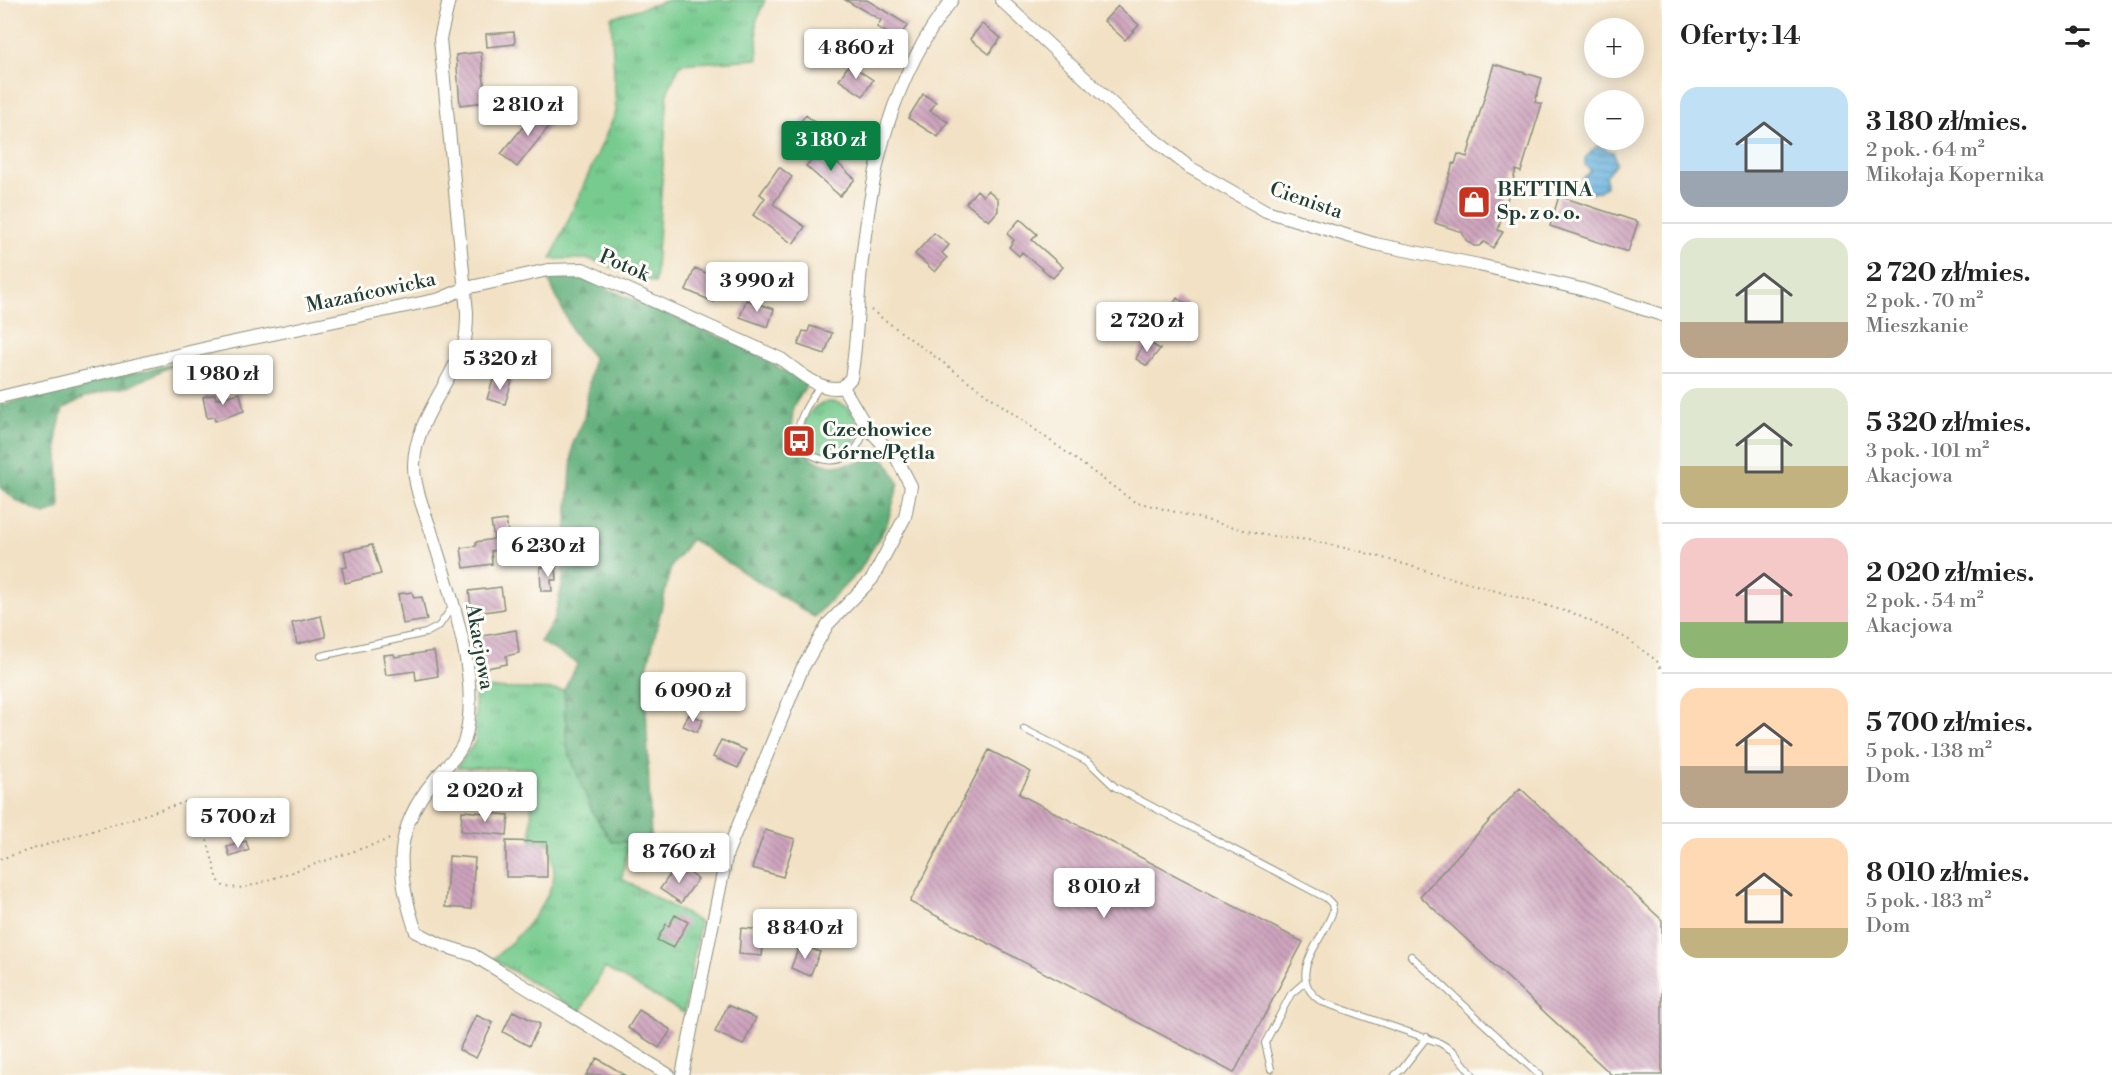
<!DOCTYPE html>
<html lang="pl">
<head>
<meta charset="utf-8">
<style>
	:root { --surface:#fff; --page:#f2f2f2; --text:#222; --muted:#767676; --line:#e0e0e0; --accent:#0b8043 }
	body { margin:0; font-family:"Libre Bodoni",serif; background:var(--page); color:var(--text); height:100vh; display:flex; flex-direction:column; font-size:22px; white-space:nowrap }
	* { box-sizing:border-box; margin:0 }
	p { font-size:20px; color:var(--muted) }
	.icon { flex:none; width:33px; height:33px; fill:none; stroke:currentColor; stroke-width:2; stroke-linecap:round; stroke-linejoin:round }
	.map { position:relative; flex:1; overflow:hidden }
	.sheet { display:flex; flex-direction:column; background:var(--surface); width:450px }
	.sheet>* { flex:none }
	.buttons { position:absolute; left:1584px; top:18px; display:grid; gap:12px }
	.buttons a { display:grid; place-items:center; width:60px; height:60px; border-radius:50%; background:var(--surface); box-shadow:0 3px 15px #0003; font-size:30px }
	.price { position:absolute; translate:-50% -51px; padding:0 14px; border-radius:6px; background:#fff; color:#222; font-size:20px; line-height:39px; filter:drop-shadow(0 2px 3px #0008) }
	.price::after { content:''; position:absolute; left:50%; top:36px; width:18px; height:14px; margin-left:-9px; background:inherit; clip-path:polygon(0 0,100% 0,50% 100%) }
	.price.current { background:var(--accent); color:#fff }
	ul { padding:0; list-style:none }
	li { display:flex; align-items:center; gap:18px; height:150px; padding:0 18px }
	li+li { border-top:2px solid var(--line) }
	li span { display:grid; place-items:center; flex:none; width:168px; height:120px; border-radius:18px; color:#555 }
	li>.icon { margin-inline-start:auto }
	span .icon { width:72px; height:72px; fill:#fffc; stroke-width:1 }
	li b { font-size:26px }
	h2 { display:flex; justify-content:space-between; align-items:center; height:72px; padding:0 18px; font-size:26px }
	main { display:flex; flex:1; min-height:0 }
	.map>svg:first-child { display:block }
	.grass { fill:url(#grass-tufts); stroke:#4b8462; stroke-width:1.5 }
	.forest { fill:url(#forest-firs); stroke:#407657; stroke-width:1.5 }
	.water { fill:url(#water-rules); stroke:#427688; stroke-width:1.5 }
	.building { fill:url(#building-back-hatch) }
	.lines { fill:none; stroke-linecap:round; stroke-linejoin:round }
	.lane-casing { stroke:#888f7c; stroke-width:8 }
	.street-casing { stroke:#888f7c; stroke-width:14 }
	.path { stroke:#888f7c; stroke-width:2; stroke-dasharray:1.5 4.5; stroke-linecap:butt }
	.lane { stroke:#fff; stroke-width:6 }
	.street { stroke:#fff; stroke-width:12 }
	.labels { text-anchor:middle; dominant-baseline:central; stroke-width:6; stroke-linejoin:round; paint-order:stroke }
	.poi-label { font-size:20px; font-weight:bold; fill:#1f3d34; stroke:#fdfcf7; text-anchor:start }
	.street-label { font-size:20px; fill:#1f3d34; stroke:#fdfcf7 }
</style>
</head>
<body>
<main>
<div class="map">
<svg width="1662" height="1075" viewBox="0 0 1662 1075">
	<defs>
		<pattern id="grass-tufts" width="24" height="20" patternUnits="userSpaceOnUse" patternTransform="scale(1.5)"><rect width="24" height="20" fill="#77cb8f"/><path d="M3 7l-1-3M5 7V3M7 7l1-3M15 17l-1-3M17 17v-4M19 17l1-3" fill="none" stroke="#61a676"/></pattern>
		<pattern id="forest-firs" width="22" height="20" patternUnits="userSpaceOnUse" patternTransform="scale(1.5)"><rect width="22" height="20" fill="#61af7a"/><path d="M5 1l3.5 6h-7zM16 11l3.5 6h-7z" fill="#4f9065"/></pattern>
		<pattern id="water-rules" width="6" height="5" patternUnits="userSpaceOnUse" patternTransform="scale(1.5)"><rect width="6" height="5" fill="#64b0dd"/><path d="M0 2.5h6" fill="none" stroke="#5290b4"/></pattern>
		<pattern id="building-back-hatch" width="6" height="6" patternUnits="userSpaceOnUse" patternTransform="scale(1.5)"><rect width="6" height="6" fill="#cea3bd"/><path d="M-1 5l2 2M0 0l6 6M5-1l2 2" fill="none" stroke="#a7869a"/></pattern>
	</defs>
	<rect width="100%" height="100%" fill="#fdfcf7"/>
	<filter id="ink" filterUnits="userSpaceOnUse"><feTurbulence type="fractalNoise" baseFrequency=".0167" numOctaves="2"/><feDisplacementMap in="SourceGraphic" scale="12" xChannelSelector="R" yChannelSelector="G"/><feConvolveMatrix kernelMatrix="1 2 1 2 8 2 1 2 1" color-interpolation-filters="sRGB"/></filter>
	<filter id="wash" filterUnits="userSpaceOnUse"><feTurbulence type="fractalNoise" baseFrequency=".008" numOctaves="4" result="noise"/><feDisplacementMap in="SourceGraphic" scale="24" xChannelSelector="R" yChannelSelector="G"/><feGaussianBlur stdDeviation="1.35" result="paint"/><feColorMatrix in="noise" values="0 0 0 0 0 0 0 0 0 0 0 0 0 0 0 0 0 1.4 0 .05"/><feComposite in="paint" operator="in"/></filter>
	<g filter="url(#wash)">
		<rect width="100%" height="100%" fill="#f2e1c4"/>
		<!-- grass -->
		<path class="grass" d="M669 0H765L756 22 758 59 680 64 668 91 655 283 589 259H551L616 112 611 17Z
			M804 429a27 27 0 1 1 54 0a27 27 0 1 1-54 0Z
			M475 688 564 690 567 747 592 811 612 842H628L622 879 700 922 684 1013 605 968 580 1012 493 959C516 939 544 912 553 881 556 871 551 854 550 843L531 841 532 768H457L475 742Z"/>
		<!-- forest -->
		<path class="forest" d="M547 277 587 280 746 348 807 385 793 407 791 438C814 465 825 469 861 462L869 448 887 462 899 483 887 524 860 570 814 617 691 539 671 567 645 677 651 842H612L592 811 567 747 564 690 578 663 540 642 554 620 562 586 573 444 584 418 593 357 574 334Z
			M177 363 130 386 85 397 63 409 57 433 60 508 45 514 19 502 0 487V405Z"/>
		<!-- water -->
		<path class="water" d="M1597 146 1614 152 1616 163 1606 176V186C1599 193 1594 194 1585 191L1582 179 1591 171 1585 165V158Z"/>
		<g id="blocks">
			<!-- building -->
			<path class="building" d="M845 0H867L908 25 897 39 877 27 881 20Z
				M1118 6 1139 25 1125 40 1104 21Z
				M982 24 1001 38 989 54 970 39Z
				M514 32 515 44 487 47 486 34Z
				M481 52 486 102 460 105 456 55Z
				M849 64 873 80 863 96 839 80Z
				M1494 64 1542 78 1535 102 1542 104 1521 172 1516 170 1498 230 1503 232 1493 248 1484 242 1479 246H1474L1466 240 1462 232 1435 223 1453 163 1455 164 1458 154 1467 157Z
				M923 94 936 102 930 111 948 122 938 137 908 118Z
				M539 107 555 119 517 167 501 154Z
				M806 115 831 137 824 145 799 123Z
				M822 149 855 179 840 196 806 166Z
				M779 167 792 177 773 204 805 227 793 244 753 215 765 198 760 194Z
				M977 190 983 196 988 190 998 199V211L989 221 966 203Z
				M1559 196 1638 222 1628 252 1550 226Z
				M1020 219 1037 234 1032 240 1063 267 1053 278 1022 252 1019 256 1009 247 1014 240 1007 234Z
				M934 233 949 245 942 253 947 258 935 272 915 254Z
				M695 268 724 281 714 302 686 290Z
				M1177 298 1195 309 1181 331 1163 320Z
				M746 300 774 309 768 327 740 317Z
				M810 326 832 333 825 354 798 345 803 331 808 332Z
				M1145 340 1160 349 1147 366 1136 359Z
				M500 377 512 381 505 404 487 399 493 380 499 382Z
				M240 393 244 411 215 421 214 417 207 418 203 397 215 394 216 399Z
				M506 520 511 548 491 551 492 564 464 568 461 548 476 546V542L494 539 491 522Z
				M372 545 381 574 345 583 342 568 347 567 344 551Z
				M556 566 557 580H551L552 591H541L540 567Z
				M501 587 504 609 472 614 469 591Z
				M412 592 414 598 422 597 427 620 403 624 398 594Z
				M321 616 326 637 297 644 292 623Z
				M516 630 519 653 506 656 507 664 482 669 477 637Z
				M434 651 438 676 416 680 415 671 386 675 383 655 394 654 395 657Z
				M689 714 703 720 697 732 683 726Z
				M721 740 746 750 738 768 713 757Z
				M989 750 1031 772 1019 794 1303 942 1234 1073 910 902Z
				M1520 788 1662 920V1075H1612L1420 896Z
				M462 811 509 815 507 835 461 831Z
				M765 830 795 839 783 877 752 868Z
				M246 841 249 850 230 857 227 847Z
				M506 841 547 842V877H506Z
				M449 856 475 858 471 909 445 907Z
				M677 864 698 879 681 903 660 889Z
				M675 915 688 922 673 948 657 940 666 924 669 926Z
				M741 928 765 930 762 956 739 954Z
				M800 944 820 952 810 976 791 968Z
				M728 1005 756 1018 743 1045 715 1032Z
				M639 1010 671 1030 659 1048 628 1028Z
				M513 1011 540 1024 529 1046 503 1032Z
				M476 1015 493 1023 476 1058 459 1050Z
				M597 1058 625 1075H586Z"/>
		</g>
	</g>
	<g filter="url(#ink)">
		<use href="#blocks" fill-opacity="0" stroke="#888f7c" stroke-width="1.5"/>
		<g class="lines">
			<defs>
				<path id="lane" d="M820 385C811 400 800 414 798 431 796 454 828 467 846 457 858 450 862 438 866 426
					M321 656 426 633 439 626 453 606
					M1024 729 1089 762 1115 787 1326 898 1332 904 1333 911C1323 942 1283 976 1322 1002L1440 1043 1453 1051 1473 1075
					M1411 956 1539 1075
					M1271 1069 1265 1043 1291 994 1305 982
					M1395 1075 1402 1069 1427 1037"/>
				<path id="street" d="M449 0 440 39 467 312C467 322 467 334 464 344 451 382 414 423 414 465 414 487 424 510 431 531 449 591 482 677 465 739 461 754 445 767 435 779 392 830 396 871 416 932L444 946 473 955 669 1075
					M1001 0 1132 122 1189 167 1266 211 1375 244 1479 265 1581 289 1662 315
					M843 387 851 378C858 339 857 299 862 260 872 166 892 76 952 0
					M0 397 215 346 440 299 466 288 548 270 583 269 781 359C798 371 820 393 843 387
					M682 1075 727 853 802 669 828 624 872 579 905 517 911 486 897 459 866 426 843 387"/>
			</defs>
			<!-- lane casing -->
			<use href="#lane" class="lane-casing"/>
			<!-- street casing -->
			<use href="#street" class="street-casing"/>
			<!-- path -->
			<path class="path" d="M871 310 1133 501 1263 535 1308 540 1359 551 1575 614 1626 638 1657 661 1662 672
				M0 859 186 802 200 815 218 880 224 887 244 888 390 839"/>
			<!-- lane -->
			<use href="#lane" class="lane"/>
			<!-- street -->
			<use href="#street" class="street"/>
		</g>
	</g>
	<!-- icons -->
	<defs>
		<symbol id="shop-square" viewBox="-11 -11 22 22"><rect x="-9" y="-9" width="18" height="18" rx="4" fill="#c8321e" stroke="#fdfcf7"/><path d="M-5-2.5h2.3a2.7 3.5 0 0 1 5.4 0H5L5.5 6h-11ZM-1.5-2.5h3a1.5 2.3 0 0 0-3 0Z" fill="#fff"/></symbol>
		<symbol id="bus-square" viewBox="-11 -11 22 22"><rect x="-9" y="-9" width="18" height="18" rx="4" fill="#c8321e" stroke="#fdfcf7"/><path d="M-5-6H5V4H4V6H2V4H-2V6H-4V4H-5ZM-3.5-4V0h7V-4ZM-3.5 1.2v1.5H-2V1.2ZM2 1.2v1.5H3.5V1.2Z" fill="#fff"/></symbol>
	</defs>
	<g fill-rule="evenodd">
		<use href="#shop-square" x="1455" y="183" width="38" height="38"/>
		<use href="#bus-square" x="780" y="422" width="38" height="38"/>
	</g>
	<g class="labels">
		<!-- poi labels -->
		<g class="poi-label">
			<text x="1497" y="190">BETTINA<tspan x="1497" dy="23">Sp. z o. o.</tspan></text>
			<text x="822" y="430">Czechowice<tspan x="822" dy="23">Górne/Pętla</tspan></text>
		</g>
		<!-- street labels -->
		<g class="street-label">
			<text transform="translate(1306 201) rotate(19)">Cienista</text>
			<text transform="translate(624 266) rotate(23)">Potok</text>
			<text transform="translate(371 293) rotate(-12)">Mazańcowicka</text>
			<text transform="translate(479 647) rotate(80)">Akacjowa</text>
		</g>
	</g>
</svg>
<div class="buttons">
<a>+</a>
<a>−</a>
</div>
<b class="price" style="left:856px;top:80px">4 860 zł</b>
<b class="price" style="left:528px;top:137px">2 810 zł</b>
<b class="price current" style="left:831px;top:172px">3 180 zł</b>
<b class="price" style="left:757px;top:313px">3 990 zł</b>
<b class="price" style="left:1147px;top:353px">2 720 zł</b>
<b class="price" style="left:500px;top:391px">5 320 zł</b>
<b class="price" style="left:223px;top:406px">1 980 zł</b>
<b class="price" style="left:548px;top:578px">6 230 zł</b>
<b class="price" style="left:693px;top:723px">6 090 zł</b>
<b class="price" style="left:485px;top:823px">2 020 zł</b>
<b class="price" style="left:238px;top:849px">5 700 zł</b>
<b class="price" style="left:679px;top:884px">8 760 zł</b>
<b class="price" style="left:1104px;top:919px">8 010 zł</b>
<b class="price" style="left:805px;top:960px">8 840 zł</b>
</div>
<section class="sheet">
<h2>Oferty: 14<svg class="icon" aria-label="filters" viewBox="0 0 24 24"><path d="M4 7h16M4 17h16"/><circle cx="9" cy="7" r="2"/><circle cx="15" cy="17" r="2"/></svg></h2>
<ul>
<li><span style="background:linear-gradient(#bfe0f5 70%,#9aa5b1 0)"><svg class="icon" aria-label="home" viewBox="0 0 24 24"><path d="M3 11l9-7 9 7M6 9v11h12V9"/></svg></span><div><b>3 180 zł/mies.</b><p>2 pok. · 64 m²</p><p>Mikołaja Kopernika</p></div></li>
<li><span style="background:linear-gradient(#dfe7d0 70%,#b9a48a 0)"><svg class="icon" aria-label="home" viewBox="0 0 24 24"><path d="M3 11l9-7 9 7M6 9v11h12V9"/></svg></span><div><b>2 720 zł/mies.</b><p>2 pok. · 70 m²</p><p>Mieszkanie</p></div></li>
<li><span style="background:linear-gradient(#dfe7d0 65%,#c2b280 0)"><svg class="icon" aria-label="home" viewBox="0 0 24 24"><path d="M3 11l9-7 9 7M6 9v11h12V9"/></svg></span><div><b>5 320 zł/mies.</b><p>3 pok. · 101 m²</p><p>Akacjowa</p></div></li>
<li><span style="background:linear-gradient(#f6c9c9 70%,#8fb573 0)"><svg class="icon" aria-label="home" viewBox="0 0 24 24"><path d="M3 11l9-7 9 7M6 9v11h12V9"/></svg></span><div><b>2 020 zł/mies.</b><p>2 pok. · 54 m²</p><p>Akacjowa</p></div></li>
<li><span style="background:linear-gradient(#ffd9b3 65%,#b9a48a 0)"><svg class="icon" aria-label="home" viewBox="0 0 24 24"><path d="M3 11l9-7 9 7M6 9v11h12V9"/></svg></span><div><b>5 700 zł/mies.</b><p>5 pok. · 138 m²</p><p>Dom</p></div></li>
<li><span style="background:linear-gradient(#ffd9b3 75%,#c2b280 0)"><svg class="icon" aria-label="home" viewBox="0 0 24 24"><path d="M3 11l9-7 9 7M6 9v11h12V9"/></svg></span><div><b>8 010 zł/mies.</b><p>5 pok. · 183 m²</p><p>Dom</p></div></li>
</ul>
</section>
</main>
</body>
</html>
